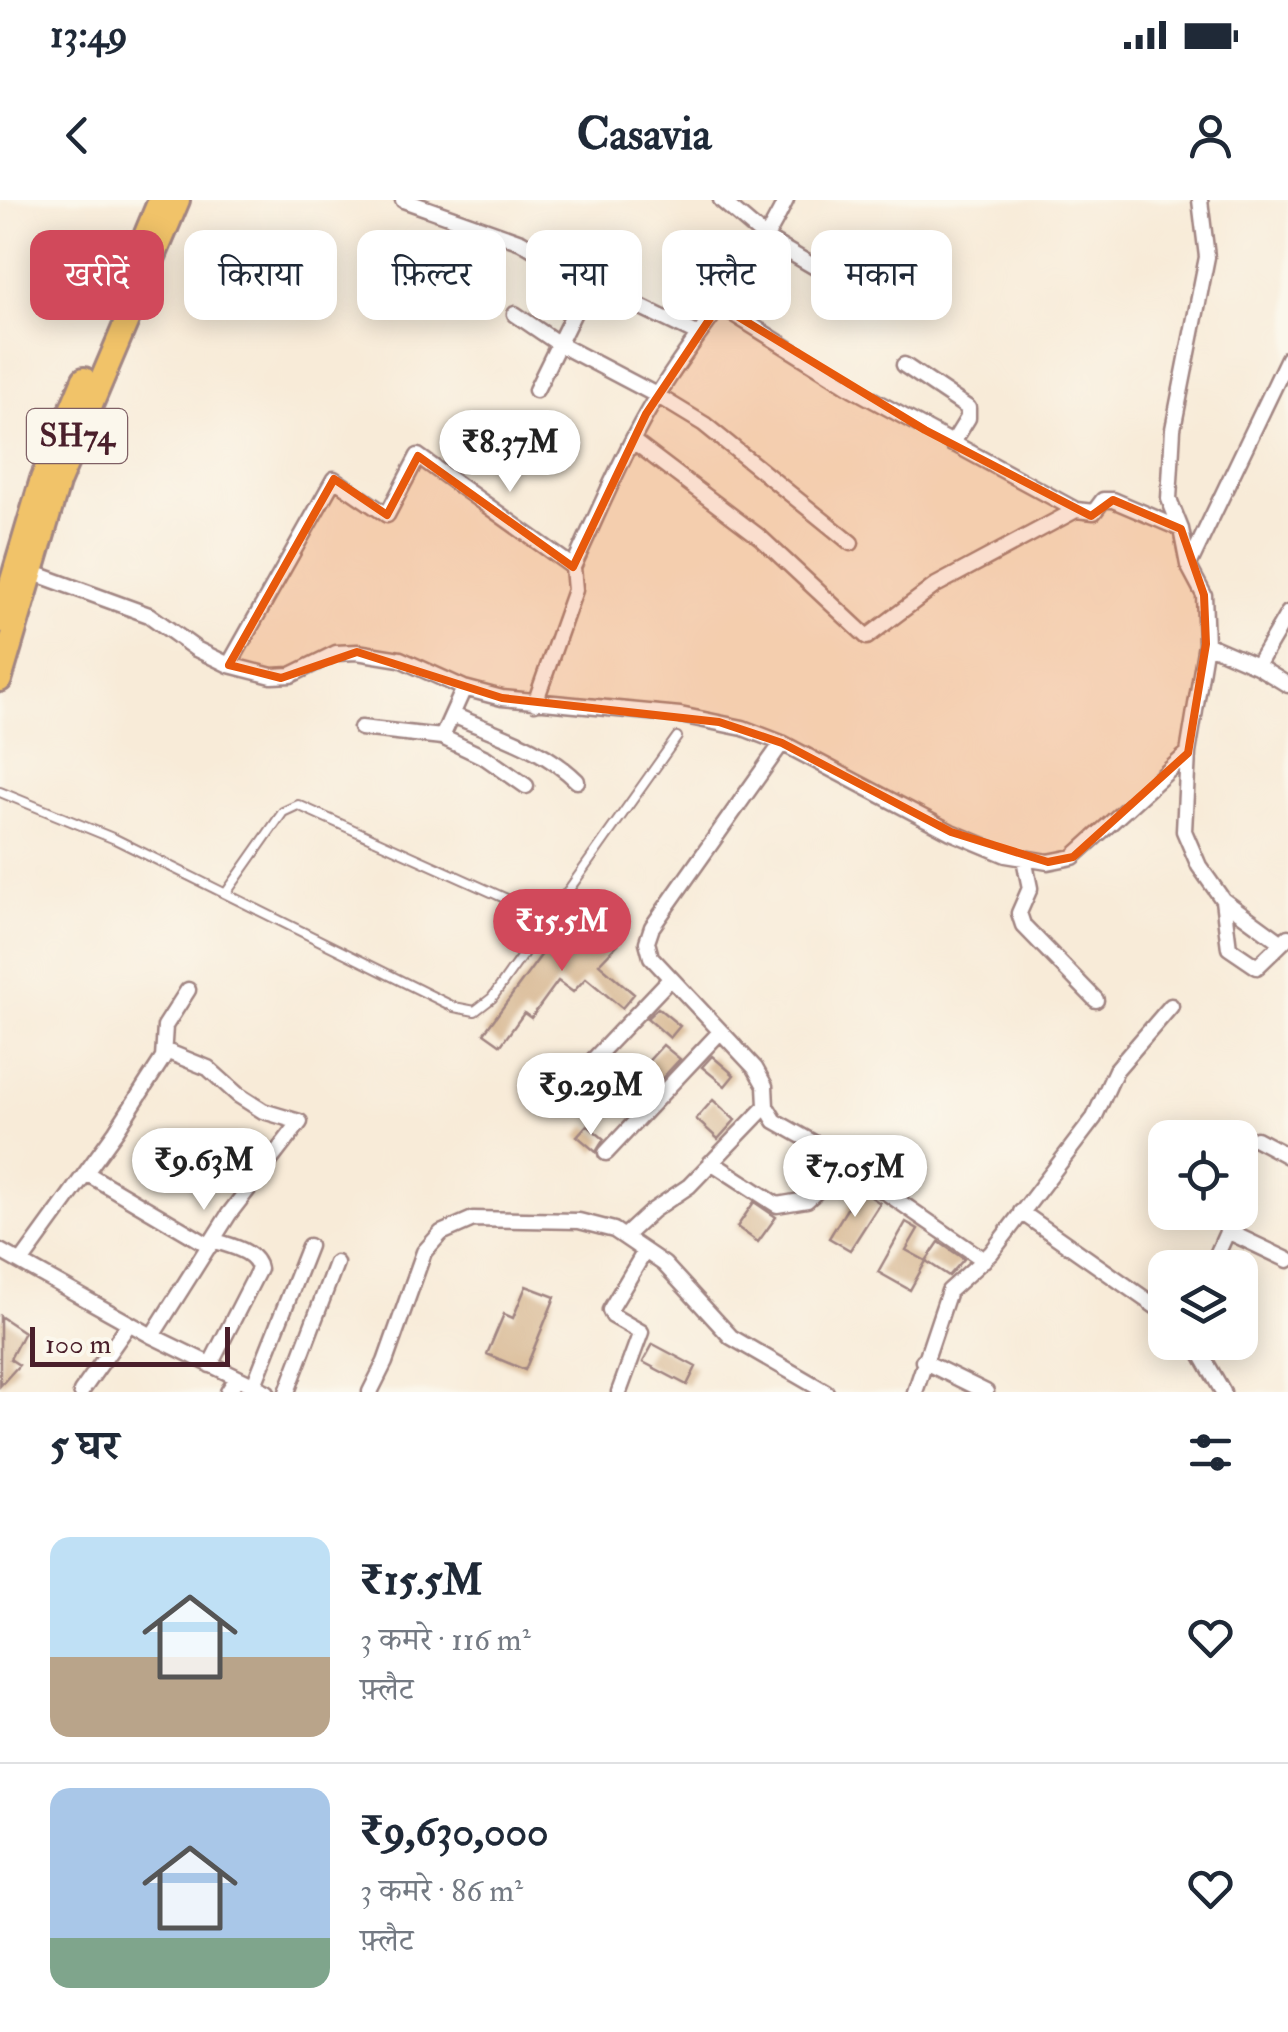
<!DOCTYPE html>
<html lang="hi">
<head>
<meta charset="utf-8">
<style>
	:root { --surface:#fff; --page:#f6f6f7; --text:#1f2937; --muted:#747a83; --line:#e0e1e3; --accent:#d1495b }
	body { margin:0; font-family:"IM FELL Double Pica","Noto Serif Devanagari",serif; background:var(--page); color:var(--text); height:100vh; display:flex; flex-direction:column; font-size:38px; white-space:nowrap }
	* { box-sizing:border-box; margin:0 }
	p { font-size:32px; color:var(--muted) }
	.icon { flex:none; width:55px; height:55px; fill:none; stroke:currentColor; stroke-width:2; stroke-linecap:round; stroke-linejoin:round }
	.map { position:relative; height:1192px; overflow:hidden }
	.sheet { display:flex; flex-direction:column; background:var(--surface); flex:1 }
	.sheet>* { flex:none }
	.guide { position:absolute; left:30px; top:30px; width:1230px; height:90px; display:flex; gap:20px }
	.fabs { position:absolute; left:1148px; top:920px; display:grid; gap:20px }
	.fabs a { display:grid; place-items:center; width:110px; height:110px; border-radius:20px; background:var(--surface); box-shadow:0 5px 25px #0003; font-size:50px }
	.scale { position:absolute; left:30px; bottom:25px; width:200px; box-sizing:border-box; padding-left:10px; border:5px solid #4a1f2b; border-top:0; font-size:28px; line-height:35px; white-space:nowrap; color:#4a1f2b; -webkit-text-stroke:8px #fbf7ec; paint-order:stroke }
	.price { position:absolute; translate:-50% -85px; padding:0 22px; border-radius:35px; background:#fff; color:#222; font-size:32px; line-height:65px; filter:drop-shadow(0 2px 5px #0008) }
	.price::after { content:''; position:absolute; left:50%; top:60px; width:30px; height:22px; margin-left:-15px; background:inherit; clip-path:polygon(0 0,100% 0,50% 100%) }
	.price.active { background:var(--accent); color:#fff }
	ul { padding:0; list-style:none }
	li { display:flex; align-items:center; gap:30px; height:250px; padding:0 50px }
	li+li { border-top:2px solid var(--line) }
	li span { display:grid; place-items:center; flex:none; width:280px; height:200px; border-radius:20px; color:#555 }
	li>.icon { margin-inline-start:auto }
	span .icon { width:120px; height:120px; fill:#fffc; stroke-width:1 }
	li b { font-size:42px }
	h2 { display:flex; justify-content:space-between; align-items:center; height:120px; padding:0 50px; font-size:42px }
	.pill { padding:0 35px; border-radius:20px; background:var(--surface); box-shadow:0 5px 25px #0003; font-size:35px; line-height:90px }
	.pill.active { background:var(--accent); color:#fff }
	.status { display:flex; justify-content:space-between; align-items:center; height:70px; padding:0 50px; background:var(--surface); direction:ltr }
	.status svg { height:28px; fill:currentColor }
	header { display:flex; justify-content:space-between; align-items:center; height:130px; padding:0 50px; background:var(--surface); font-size:45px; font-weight:700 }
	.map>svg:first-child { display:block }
	.building { fill:#d5b48d }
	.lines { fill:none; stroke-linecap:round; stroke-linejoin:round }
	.lane-casing { stroke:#a18582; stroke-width:12 }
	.street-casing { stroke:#a18582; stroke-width:19 }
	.primary-casing { stroke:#a18582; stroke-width:28 }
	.lane { stroke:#fff; stroke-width:8 }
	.street { stroke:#fff; stroke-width:14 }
	.primary { stroke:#f1c369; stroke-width:22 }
	.marked { fill:#e8590c; fill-opacity:0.2; stroke:#e8590c; stroke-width:8; stroke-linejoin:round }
	.labels { text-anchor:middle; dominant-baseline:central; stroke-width:9; stroke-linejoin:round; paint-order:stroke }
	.shield { fill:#fbf7ec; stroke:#7f6065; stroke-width:2.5 }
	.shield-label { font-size:32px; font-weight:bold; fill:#4a1f2b }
</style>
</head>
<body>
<div class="status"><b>13:49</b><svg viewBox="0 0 49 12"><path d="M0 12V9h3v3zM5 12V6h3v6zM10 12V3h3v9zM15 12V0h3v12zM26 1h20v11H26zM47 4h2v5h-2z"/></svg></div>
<header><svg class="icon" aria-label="back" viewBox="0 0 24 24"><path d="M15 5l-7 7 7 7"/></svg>Casavia<svg class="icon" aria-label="person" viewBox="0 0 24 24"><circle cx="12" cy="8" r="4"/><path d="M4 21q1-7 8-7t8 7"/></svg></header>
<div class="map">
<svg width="1288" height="1192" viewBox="0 0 1288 1192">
	<rect width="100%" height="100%" fill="#fbf7ec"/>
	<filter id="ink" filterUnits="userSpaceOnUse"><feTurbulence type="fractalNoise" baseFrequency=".01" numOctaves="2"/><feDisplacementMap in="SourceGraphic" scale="20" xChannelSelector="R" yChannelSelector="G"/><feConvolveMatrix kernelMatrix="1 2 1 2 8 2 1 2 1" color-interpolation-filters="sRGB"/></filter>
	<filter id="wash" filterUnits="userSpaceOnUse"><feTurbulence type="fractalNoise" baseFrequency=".0048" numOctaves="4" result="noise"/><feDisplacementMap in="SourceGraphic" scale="40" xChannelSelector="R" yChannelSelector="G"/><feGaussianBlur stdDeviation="2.25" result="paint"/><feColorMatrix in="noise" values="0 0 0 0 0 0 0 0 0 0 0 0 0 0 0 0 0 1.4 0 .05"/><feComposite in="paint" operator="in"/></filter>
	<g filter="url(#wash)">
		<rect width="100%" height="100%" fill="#f8ebd8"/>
		<g id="blocks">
			<!-- building -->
			<path class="building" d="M572 713 618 744 599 764 634 794 622 808 586 778 573 792 558 781 531 818 524 813 501 845 484 833Z
				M658 808 680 826 670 838 647 818Z
				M663 845 680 859 651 890 635 876Z
				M712 856 734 875 725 886 702 867Z
				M713 900 735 920 718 939 696 919Z
				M587 925 604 939 596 952 577 936Z
				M859 989 880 1003 850 1050 829 1038Z
				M754 1002 776 1017 758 1042 737 1027Z
				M906 1022 918 1029 906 1050 926 1061 910 1090 878 1072Z
				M939 1042 964 1059 949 1076 926 1061Z
				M526 1086 555 1097 525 1170 487 1154 504 1114 513 1118Z
				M0 1116 24 1132 10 1159 19 1165 0 1186Z
				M653 1144 696 1167 687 1185 643 1162Z"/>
		</g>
	</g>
	<g filter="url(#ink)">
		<use href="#blocks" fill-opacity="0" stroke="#a18582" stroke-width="2.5"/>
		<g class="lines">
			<defs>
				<path id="lane" d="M0 592 115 639 454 807 475 811 492 798 677 537
					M226 693 283 612 298 605 549 718"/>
				<path id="street" d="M403 0 521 42 589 82 697 134
					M721 0 767 39 873 101
					M1200 0 1207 57 1173 229 1169 299 1181 329 1188 365 1204 395 1206 444 1188 553 1184 631 1199 666 1223 700 1229 748 1257 767 1288 737
					M719 105 853 189 1076 310 1094 312 1103 300H1113L1181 329
					M515 114 559 144 658 196 704 224 851 343
					M904 165 968 208V218L952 244
					M536 190 589 82
					M633 241 761 338 867 437 936 385 1076 310
					M1189 365 1288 158
					M31 372 149 415 196 449 229 465 272 476 291 475 336 453 357 452 400 459 464 488 502 498 680 515 743 528 782 543 951 632 1006 655 1048 662 1073 657 1188 553
					M1206 444 1257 466 1288 485
					M229 465 334 279 387 315 418 256 573 367C597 316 619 262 647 213 689 139 749 77 786 0
					M1257 466 1288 413
					M535 503 575 390 573 367
					M453 515C496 534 544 548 577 581
					M361 528 442 537 464 488
					M442 537 486 558 526 586
					M782 543 652 727 647 742 651 757 755 868 765 886 766 906 775 921 814 943 984 1060
					M1024 659 1030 688 1019 713 1023 725 1096 800
					M1223 700 1282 743
					M574 880 670 779
					M1256 939 1288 956
					M606 953 720 832
					M711 962 777 1005 807 1000 844 966
					M86 973 210 1046
					M1021 1012 1165 1113
					M1227 1031 1288 1060
					M625 1036 652 1011 689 986 766 906
					M0 1051 152 1136 267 1192
					M22 1061 116 931 163 858 165 826 188 790
					M1211 1068 1236 1012
					M152 1136 229 1014 300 922 263 911 238 895 208 868 166 851
					M1199 1142 1200 1152 1223 1192
					M923 1161 986 1192
					M210 1165 259 1069C256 1050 229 1046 213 1040
					M254 1185 309 1046
					M81 1192 129 1124
					M228 1192 237 1178
					M287 1192 336 1063
					M370 1192 385 1162 424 1052 441 1033 473 1019 579 1021 614 1030 664 1064 731 1137 826 1192
					M619 1192 641 1132 613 1116 610 1110 645 1051
					M915 1192 949 1091 991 1053 1094 918 1116 870 1171 806"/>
				<path id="primary" d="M119 99 160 0
					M0 421 42 279 84 179
					M0 480 58 283 178 0"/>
			</defs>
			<!-- lane casing -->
			<use href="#lane" class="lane-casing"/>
			<!-- street casing -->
			<use href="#street" class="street-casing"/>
			<!-- primary casing -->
			<use href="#primary" class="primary-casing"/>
			<!-- lane -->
			<use href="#lane" class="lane"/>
			<!-- street -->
			<use href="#street" class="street"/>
			<!-- primary -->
			<use href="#primary" class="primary"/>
		</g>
	</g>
	<!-- marked area -->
	<path class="marked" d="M719 105 925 230 1091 316 1113 300 1181 329 1204 395 1206 444 1188 553 1073 657 1048 662 951 632 782 543 719 522 502 498 357 452 281 478 229 465 334 279 387 315 418 256 573 367 646 214Z"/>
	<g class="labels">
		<!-- shield labels -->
		<rect class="shield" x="27" y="209" width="100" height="54" rx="8"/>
		<g class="shield-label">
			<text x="77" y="236">SH74</text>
		</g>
	</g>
</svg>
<div class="fabs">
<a><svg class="icon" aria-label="locate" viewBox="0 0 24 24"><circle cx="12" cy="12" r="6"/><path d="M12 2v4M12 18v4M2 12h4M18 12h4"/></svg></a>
<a><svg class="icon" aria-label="layers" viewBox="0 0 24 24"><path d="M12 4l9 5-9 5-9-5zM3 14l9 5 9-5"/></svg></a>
</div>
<div class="scale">100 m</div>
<b class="price" style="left:510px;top:295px">₹8.37M</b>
<b class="price active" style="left:562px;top:774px">₹15.5M</b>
<b class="price" style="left:591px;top:938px">₹9.29M</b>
<b class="price" style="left:204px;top:1013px">₹9.63M</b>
<b class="price" style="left:855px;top:1020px">₹7.05M</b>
<div class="guide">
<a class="pill active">खरीदें</a>
<a class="pill">किराया</a>
<a class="pill">फ़िल्टर</a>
<a class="pill">नया</a>
<a class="pill">फ़्लैट</a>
<a class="pill">मकान</a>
</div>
</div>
<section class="sheet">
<h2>5 घर<svg class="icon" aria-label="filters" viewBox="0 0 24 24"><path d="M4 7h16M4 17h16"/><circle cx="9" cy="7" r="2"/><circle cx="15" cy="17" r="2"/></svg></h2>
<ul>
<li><span style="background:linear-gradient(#bfe0f5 60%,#b9a48a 0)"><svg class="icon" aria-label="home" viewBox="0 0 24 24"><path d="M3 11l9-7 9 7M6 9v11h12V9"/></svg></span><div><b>₹15.5M</b><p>3 कमरे · 116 m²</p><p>फ़्लैट</p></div><svg class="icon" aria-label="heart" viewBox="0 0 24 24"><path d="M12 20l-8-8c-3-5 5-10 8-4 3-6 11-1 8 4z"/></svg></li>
<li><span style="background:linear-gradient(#a9c7e8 75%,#7fa58c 0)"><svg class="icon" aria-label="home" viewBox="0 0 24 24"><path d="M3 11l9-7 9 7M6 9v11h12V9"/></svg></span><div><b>₹9,630,000</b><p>3 कमरे · 86 m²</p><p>फ़्लैट</p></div><svg class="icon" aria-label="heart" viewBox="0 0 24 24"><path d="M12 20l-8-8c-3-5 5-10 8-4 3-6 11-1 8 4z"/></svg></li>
</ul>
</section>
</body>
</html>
